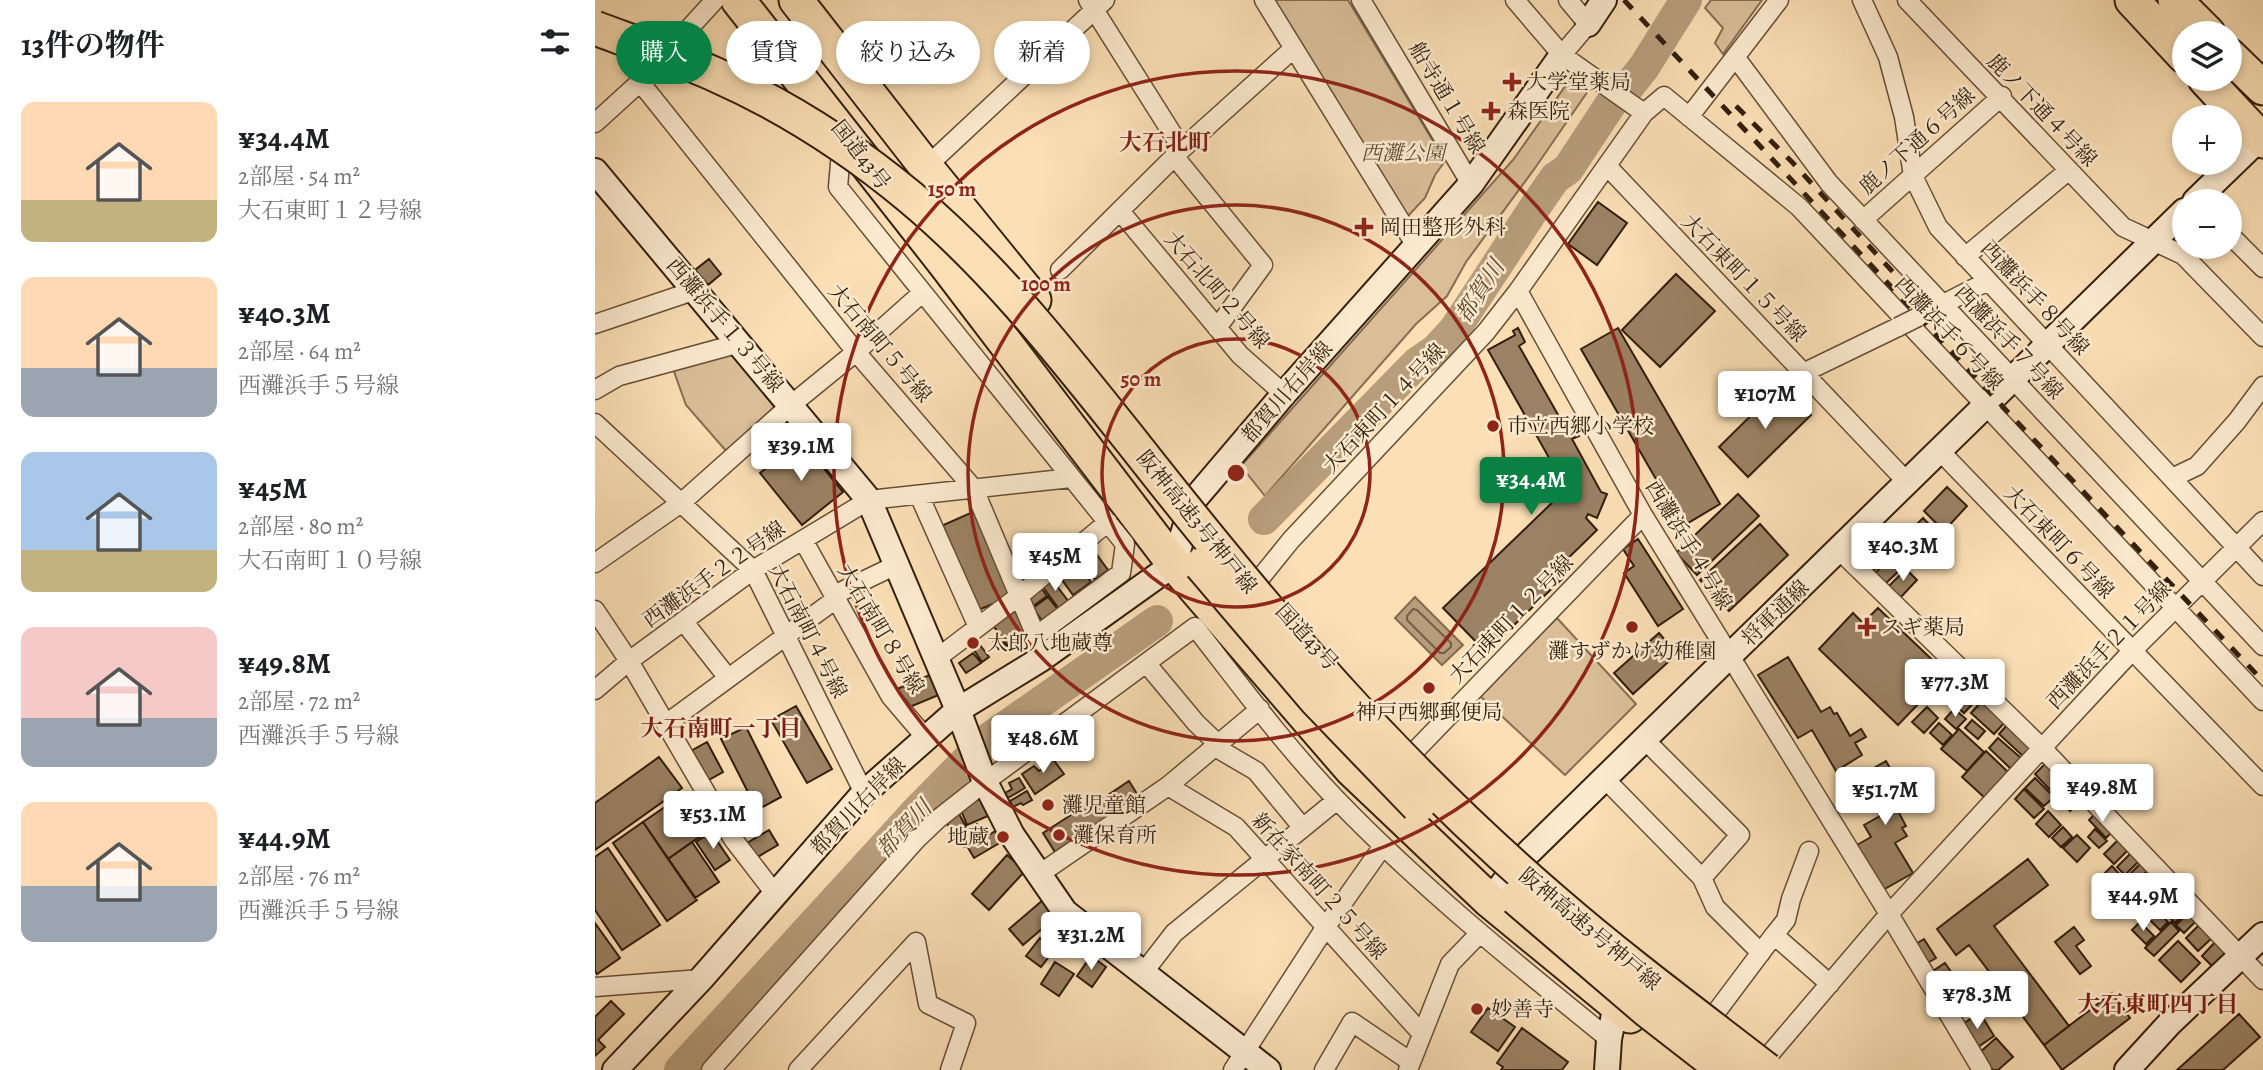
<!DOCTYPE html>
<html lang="ja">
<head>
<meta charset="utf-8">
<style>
	:root { --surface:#fff; --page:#f6f6f6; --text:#202124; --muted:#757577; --accent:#0b8043 }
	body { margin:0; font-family:Alegreya,"Noto Serif JP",serif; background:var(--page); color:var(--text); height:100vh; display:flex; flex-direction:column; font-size:26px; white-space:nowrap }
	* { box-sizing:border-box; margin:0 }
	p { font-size:23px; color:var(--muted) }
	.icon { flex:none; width:38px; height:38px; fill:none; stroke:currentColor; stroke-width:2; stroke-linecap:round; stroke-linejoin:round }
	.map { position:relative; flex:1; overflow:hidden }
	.panel { display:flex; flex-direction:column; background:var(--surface); width:595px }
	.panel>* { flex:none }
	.banner { position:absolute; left:21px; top:21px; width:665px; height:63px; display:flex; gap:14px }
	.controls { position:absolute; left:1577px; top:21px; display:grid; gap:14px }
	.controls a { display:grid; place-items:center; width:70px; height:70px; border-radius:50%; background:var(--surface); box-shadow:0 4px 10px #0003; font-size:35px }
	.price { position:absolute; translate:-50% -60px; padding:0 16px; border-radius:7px; background:#fff; color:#222; font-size:23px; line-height:46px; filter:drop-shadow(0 2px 4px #0008) }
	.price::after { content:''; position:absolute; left:50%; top:42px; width:21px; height:16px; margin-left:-10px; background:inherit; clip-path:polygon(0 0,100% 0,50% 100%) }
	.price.selected { background:var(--accent); color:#fff }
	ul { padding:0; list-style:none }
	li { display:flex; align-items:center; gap:21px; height:175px; padding:0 21px }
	li span { display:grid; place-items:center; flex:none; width:196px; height:140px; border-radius:14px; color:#555 }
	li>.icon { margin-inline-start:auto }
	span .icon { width:84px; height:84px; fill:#fffc; stroke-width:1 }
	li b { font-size:30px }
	h2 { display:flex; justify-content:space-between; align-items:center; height:84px; padding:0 21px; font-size:30px }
	.tag { padding:0 24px; border-radius:32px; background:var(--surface); box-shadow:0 4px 10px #0003; font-size:24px; line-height:63px }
	.tag.selected { background:var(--accent); color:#fff }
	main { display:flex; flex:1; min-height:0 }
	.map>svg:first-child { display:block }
	.green { fill:#d9be98; stroke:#866e52; stroke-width:2 }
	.water { fill:#b79d7c; stroke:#826a4f; stroke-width:2 }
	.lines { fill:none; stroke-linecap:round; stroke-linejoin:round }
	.shore { stroke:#755e44; stroke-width:2 }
	.river { stroke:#b79d7c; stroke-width:32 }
	.building { fill:#9b8264; stroke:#331e0c; stroke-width:2 }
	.street-casing { stroke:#654e36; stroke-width:21 }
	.secondary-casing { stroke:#331e0c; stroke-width:28 }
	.highway-casing { stroke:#331e0c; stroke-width:37 }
	.street { stroke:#fceacf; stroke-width:18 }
	.secondary { stroke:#fceacf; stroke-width:24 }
	.highway { stroke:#fbdfb5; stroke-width:33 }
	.rail { stroke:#331e0c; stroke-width:5; stroke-dasharray:12 12; stroke-linecap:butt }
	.street-bridge-casing { stroke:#654e36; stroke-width:21; stroke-linecap:butt }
	.highway-bridge-casing { stroke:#331e0c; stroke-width:37; stroke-linecap:butt }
	.street-bridge { stroke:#fceacf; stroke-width:18 }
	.highway-bridge { stroke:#fbdfb5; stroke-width:33 }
	.ring { fill:none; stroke:#8f2418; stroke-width:3.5 }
	.poi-dot { fill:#8f2418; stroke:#fceacf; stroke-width:2.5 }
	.labels { text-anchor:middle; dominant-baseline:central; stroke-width:5; stroke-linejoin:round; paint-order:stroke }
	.poi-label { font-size:21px; fill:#331e0c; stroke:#fceacf; text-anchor:start }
	.street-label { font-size:21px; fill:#331e0c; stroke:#fceacf }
	.park-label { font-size:21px; font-style:italic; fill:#654e36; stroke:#fceacf }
	.neighbourhood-label { font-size:23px; font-weight:bold; fill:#7a1f14; stroke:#fceacf }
	.water-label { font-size:23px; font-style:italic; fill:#614a33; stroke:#fceacf }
	.centre { fill:#8f2418; stroke:#fceacf; stroke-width:3.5 }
	.ring-label { font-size:21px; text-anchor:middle; font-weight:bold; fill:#8f2418; stroke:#fceacf; stroke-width:5; stroke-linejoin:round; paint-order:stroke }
</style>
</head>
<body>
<main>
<section class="panel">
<h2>13件の物件<svg class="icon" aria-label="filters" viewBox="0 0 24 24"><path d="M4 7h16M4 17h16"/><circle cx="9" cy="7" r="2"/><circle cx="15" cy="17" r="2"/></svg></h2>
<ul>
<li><span style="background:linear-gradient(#ffd9b3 70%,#c2b280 0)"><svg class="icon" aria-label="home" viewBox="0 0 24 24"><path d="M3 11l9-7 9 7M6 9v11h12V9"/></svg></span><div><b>¥34.4M</b><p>2部屋 · 54 m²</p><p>大石東町１２号線</p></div></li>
<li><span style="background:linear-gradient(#ffd9b3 65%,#9aa5b1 0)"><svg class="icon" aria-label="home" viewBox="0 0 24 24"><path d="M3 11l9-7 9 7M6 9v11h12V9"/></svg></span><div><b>¥40.3M</b><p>2部屋 · 64 m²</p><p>西灘浜手５号線</p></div></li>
<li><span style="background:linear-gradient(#a9c7e8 70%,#c2b280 0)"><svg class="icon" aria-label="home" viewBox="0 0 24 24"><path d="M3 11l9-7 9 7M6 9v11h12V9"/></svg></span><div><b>¥45M</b><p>2部屋 · 80 m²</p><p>大石南町１０号線</p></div></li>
<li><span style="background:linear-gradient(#f6c9c9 65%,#9aa5b1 0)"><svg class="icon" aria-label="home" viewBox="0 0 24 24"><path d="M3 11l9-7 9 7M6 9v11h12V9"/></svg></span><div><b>¥49.8M</b><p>2部屋 · 72 m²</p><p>西灘浜手５号線</p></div></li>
<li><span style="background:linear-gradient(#ffd9b3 60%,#9aa5b1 0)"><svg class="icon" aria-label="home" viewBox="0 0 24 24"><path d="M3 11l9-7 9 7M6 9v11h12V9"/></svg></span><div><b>¥44.9M</b><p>2部屋 · 76 m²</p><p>西灘浜手５号線</p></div></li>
</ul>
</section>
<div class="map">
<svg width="1668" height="1070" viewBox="0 0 1668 1070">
	<rect width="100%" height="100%" fill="#fbdfb5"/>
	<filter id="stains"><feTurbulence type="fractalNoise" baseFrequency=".00286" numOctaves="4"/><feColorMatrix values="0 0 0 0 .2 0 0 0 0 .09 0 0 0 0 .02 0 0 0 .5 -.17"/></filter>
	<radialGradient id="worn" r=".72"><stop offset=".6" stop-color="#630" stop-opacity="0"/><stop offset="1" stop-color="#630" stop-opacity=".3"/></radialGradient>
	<!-- green -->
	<path class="green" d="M679 0H753L850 161 840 175 830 198 811 218Z
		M1116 0H1167L1128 54 1120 43 1128 28 1110 8Z
		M976 78 993 91 940 168 871 262 852 296 821 324 670 496 646 466 918 160Z
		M142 351 180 406 132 452 91 405 77 366Z
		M962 618 1041 704 970 775 884 695Z"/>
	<!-- water -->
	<path class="water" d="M820 597 868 645 847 665 800 618Z"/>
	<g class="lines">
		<!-- shore -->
		<path class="shore" d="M818 609 822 610 856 643V647L849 653H845L812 620V616Z"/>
		<!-- river -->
		<path class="river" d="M669 519 822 363 841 350 860 329 940 207 960 178 973 169 1017 102 1034 86 1049 67 1091 0
			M85 1070 321 812 393 739 562 621"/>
	</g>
	<!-- building -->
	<path class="building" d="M1003 202 1032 223 1002 265 973 244Z
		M114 259 126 274 113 285 100 270Z
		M1081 274 1120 311 1065 367 1027 330Z
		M923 328 930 342 924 346 966 420 973 416 984 436 977 439 1006 492 1012 494 1002 518 993 514 991 518 1002 530 962 569 969 577 891 652 848 608 965 495 970 486 893 350 920 335 918 331Z
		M1023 328 1125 504 1088 526 986 349Z
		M1187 385 1216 415 1153 477 1124 447Z
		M206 440 248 492 207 525 165 473Z
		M1352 487 1372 506 1349 531 1329 511Z
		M1143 494 1164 516 1102 575 1081 553Z
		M380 511 417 596 381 611 344 527Z
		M1328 518 1354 545 1335 562 1310 536Z
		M1165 524 1193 555 1134 611 1105 580Z
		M1304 530 1324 552 1312 563 1292 541Z
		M1043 539 1088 609 1063 626 1029 573 1039 566 1028 549Z
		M1292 544 1299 551 1277 572 1270 565Z
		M497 548 513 570 500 580 484 558Z
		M1298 556 1308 567 1290 584 1280 573Z
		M479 560 496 582 478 595 462 573Z
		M1311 569 1322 580 1305 598 1294 586Z
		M455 577 474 602 464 609 446 584Z
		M444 585 452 596 438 606 430 596Z
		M453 597 464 611 448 622 438 608Z
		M1283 608 1352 674 1303 725 1224 649 1258 613 1268 623Z
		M418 609 433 631 413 646 397 624Z
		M1064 633 1082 654 1038 694 1019 673Z
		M404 634 411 647 404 651 397 639Z
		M385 645 394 657 387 662 379 650Z
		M378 653 386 663 371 673 364 663Z
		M1193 657 1226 712 1235 707 1239 714 1242 713 1255 736 1266 729 1271 737 1260 743 1267 755 1241 771 1217 730 1203 738 1163 675Z
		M337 674 346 694 310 709 302 689Z
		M1376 686 1386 695 1369 713 1359 704Z
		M1388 700 1411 721 1399 734 1376 713Z
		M201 706 237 769 212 783 176 720Z
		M1332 707 1343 718 1329 733 1317 722Z
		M1359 709 1371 719 1361 729 1350 719Z
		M1377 720 1390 731 1383 739 1370 728Z
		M1344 723 1357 735 1348 745 1335 733Z
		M1413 724 1438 747 1429 757 1404 734Z
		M151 727 186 797 162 810 126 739Z
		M1364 729 1389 752 1372 771 1346 749Z
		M1403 738 1426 758 1416 769 1394 748Z
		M112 742 128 772 112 781 96 751Z
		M1391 751 1413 772 1390 798 1367 777Z
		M455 755 469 774 440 794 427 774 439 766 444 771 448 768 444 763Z
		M64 757 87 788 0 850V803Z
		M1291 761 1316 806 1304 813 1311 826 1307 828 1312 836 1300 843 1318 873 1288 890 1262 845 1276 837 1269 825 1285 816 1263 777Z
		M1453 761 1472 781 1459 794 1440 774Z
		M424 778 430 788 413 798 410 793 417 789 414 783Z
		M1440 778 1459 797 1449 806 1430 788Z
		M534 781 544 797 460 852 448 833 496 802 498 805Z
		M1477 786 1488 798 1475 811 1463 799Z
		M1429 789 1449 809 1439 818 1420 799Z
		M432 791 437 800 428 805 426 803 418 807 415 801Z
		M92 792 117 828 73 859 48 822Z
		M385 799 393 816 372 825 365 808Z
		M1453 811 1466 825 1454 837 1441 824Z
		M1503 811 1521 828 1511 838 1494 820Z
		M363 812 371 827 357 834 350 818Z
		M48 822 102 900 72 921 18 843Z
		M382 824 388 833 391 831 394 835 402 830 408 841 379 858 372 846 369 847 362 836Z
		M1468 827 1477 837 1466 847 1457 838Z
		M1500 829 1512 841 1504 848 1493 837Z
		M174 830 183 845 161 858 152 843Z
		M116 832 135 860 120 870 101 842Z
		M1482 835 1495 848 1482 862 1468 848Z
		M1524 839 1534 849 1519 864 1509 854Z
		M97 842 124 882 100 898 73 859Z
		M13 848 65 925 27 950 0 910V857Z
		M1537 852 1545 860 1530 875 1522 867Z
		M412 855 430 871 394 910 377 894Z
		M1433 859 1453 885 1399 926 1474 1026 1449 1045 1374 945 1361 955 1342 929Z
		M1547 862 1554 869 1540 883 1533 876Z
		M1517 866 1527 877 1509 895 1499 884Z
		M1557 871 1569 883 1552 900 1540 888Z
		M1527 882 1535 890 1520 905 1512 897Z
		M1535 893 1545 902 1532 915 1523 906Z
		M1576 894 1584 902 1571 914 1563 907Z
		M448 900 462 916 428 945 414 929Z
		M1585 903 1593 910 1580 923 1572 915Z
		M1559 907 1573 922 1565 930 1551 916Z
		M1594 912 1602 920 1589 933 1581 925Z
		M1545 922 1559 936 1551 944 1537 930Z
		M1576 922 1584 931 1559 956 1550 948Z
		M1607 922 1620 935 1603 951 1591 938Z
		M0 923 25 958 2 974 0 971Z
		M1479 927 1489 940 1481 946 1496 966 1485 974 1460 942Z
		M445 938 459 950 446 967 431 956Z
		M1329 939 1341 958 1331 964 1319 945Z
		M1583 941 1605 963 1586 982 1564 960Z
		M1621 941 1632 952 1617 966 1607 956Z
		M496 956 511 967 497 987 482 976Z
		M460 962 479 974 464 996 446 984Z
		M1350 963 1363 982 1351 990 1347 985 1344 987 1335 973Z
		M1365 985 1377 1003 1360 1014 1352 1003 1358 999 1353 992Z
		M1517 993 1535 1018 1467 1070 1449 1045Z
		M16 1001 29 1014 3 1040 10 1047 0 1056V1017Z
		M893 1008 920 1027 903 1051 876 1032Z
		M1385 1013 1399 1036 1380 1049 1366 1025Z
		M1644 1014 1665 1037 1628 1070H1582Z
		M927 1028 973 1062 967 1070H906L908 1067 902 1063Z
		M1401 1038 1418 1057 1403 1070H1398L1383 1054Z"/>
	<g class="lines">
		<defs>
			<path id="street" d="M493 0 587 149
				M669 0 821 246
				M766 0 876 184
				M920 0 967 55 1049 113
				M1267 0 1293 57 1309 117 1318 176 1343 227 1668 576
				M1312 0 1528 227 1588 255 1668 337
				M967 55 993 24 973 0
				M1141 58 1234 183 1668 646
				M45 82 261 352 379 489 441 636 446 659
				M1094 117 1184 0
				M0 123 45 82 120 0
				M247 140 243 187 530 544 526 573 441 636
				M579 156 668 265 622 328
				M1012 166 1312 482
				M331 167 510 0
				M525 211 645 355 689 394
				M1268 220 1407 96
				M1634 234 1668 268
				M1370 257 1474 170
				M465 270 587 149 698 49
				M923 291 1048 515 1294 914 1387 1070
				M1323 317 1393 281
				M0 324 101 290
				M1208 373 1303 327
				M0 390 24 376 145 343
				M0 423 158 570 269 793
				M1344 450 1668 786
				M1577 478 1602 466 1642 421 1668 386
				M324 495 383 627
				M208 540 296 697 331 738
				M1244 550 1447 748 1668 980
				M0 563 86 503 196 405 261 352 327 293
				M662 582 696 540 891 332 923 291 1049 113 1069 96 1204 207 1668 701
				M239 595 301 565
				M0 610 34 661 138 839 181 895
				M89 622 133 678
				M341 659 424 596 513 522
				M551 663 601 723 623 744
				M0 690 34 661 158 570 274 500 476 478
				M71 724 241 599
				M1050 740 1145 835 1107 878
				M620 747 661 771 708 828
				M817 754 1048 515
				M1010 779 1107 878 1120 907 1166 953
				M573 786 641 827 827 1034
				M443 875 573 786 665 709
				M1179 935 1191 920 1196 899 1214 851
				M321 942 333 1004 371 1023 355 1070
				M548 973 579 933 742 800
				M0 987 106 979
				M1119 1015 1179 935 1235 984
				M1174 1055 1294 914 1447 748 1537 651 1668 521
				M116 1070 321 840 343 819 390 782 600 627C646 686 690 746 742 800 826 887 920 963 1014 1039
				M203 1070 321 942
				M638 1070 730 928 788 846
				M729 1070 757 1022 816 1062
				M813 1070 855 964 884 934"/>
			<path id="secondary" d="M993 24 1009 0
				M0 171 274 500 363 710 390 782 417 835 470 912 673 1070
				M1600 201 1668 135
				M895 901 924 862 1589 211
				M20 1070 106 979 269 793 363 710 446 659 579 564 598 501 689 394 876 184 967 55
				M1012 1070 1014 1039 1021 1005
				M1532 1070 1575 1023 1668 935"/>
			<path id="highway" d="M143 0 351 265 579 564 756 769 895 901 1035 1016
				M201 0 331 167 439 300
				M1537 0 1589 56
				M1580 0 1613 33
				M1634 55 1668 88
				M1610 79 1668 141"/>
		</defs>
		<!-- street casing -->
		<use href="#street" class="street-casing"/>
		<!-- secondary casing -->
		<use href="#secondary" class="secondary-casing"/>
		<!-- highway casing -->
		<use href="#highway" class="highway-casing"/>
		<!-- street -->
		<use href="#street" class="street"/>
		<!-- secondary -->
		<use href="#secondary" class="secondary"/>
		<!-- highway -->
		<use href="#highway" class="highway"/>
		<!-- rail -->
		<path class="rail" d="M1029 0 1424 424 1668 681
			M1141 106 1197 162 1352 331"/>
		<defs>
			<path id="street-bridge" d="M1303 327 1323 317"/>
			<path id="highway-bridge" d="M0 28C40 43 80 57 119 74 189 105 256 148 315 197 399 267 466 353 534 438 600 522 667 605 738 684 807 761 881 834 960 902 1028 961 1101 1015 1172 1070
				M606 565 721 700 823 806
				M921 898 1053 1011 1129 1070"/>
		</defs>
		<!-- street-bridge casing -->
		<use href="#street-bridge" class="street-bridge-casing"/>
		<!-- highway-bridge casing -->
		<use href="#highway-bridge" class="highway-bridge-casing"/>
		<!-- street-bridge -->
		<use href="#street-bridge" class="street-bridge"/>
		<!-- highway-bridge -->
		<use href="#highway-bridge" class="highway-bridge"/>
	</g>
	<!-- distance rings -->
	<g class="ring">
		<circle cx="641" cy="473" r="134"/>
		<circle cx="641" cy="473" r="268"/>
		<circle cx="641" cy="473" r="402"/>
	</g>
	<!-- markers -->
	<g class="poi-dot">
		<path d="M913.5 71.5h7v7h7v7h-7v7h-7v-7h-7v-7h7z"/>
		<path d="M892.5 100.5h7v7h7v7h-7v7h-7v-7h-7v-7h7z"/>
		<path d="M765.5 216.5h7v7h7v7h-7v7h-7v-7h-7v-7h7z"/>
		<circle cx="898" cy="426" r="7"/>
		<circle cx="1037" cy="627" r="7"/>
		<path d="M1268.5 616.5h7v7h7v7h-7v7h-7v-7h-7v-7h7z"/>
		<circle cx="378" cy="643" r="7"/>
		<circle cx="834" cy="688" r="7"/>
		<circle cx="453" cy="805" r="7"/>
		<circle cx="464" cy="835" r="7"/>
		<circle cx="408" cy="837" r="7"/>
		<circle cx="882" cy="1009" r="7"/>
	</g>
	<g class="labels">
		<!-- poi labels -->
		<g class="poi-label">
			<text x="931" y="82">大学堂薬局</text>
			<text x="912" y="111">森医院</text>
			<text x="785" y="227">岡田整形外科</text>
			<text x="912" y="426">市立西郷小学校</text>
			<text x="1286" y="627">スギ薬局</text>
			<text x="392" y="643">太郎八地蔵尊</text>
			<text x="1037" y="651" text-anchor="middle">灘すずかけ幼稚園</text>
			<text x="834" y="712" text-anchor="middle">神戸西郷郵便局</text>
			<text x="467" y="805">灘児童館</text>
			<text x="478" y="835">灘保育所</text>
			<text x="394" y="837" text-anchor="end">地蔵</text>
			<text x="896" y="1009">妙善寺</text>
		</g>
		<!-- street labels -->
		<g class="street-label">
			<text transform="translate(852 98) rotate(59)">船寺通１号線</text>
			<text transform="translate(1447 110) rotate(46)">鹿ノ下通４号線</text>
			<text transform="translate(1322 141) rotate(-42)">鹿ノ下通６号線</text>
			<text transform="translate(266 155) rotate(52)">国道43号</text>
			<text transform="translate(1149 278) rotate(46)">大石東町１５号線</text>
			<text transform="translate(622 290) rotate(49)">大石北町２号線</text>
			<text transform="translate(1440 298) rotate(47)">西灘浜手８号線</text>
			<text transform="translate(130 325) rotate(50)">西灘浜手１３号線</text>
			<text transform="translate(1354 333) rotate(47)">西灘浜手６号線</text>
			<text transform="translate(1414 342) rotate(47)">西灘浜手７号線</text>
			<text transform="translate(285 343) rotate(50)">大石南町５号線</text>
			<text transform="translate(692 392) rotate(-49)">都賀川右岸線</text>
			<text transform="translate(789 408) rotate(-47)">大石東町１４号線</text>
			<text transform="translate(602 522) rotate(51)">阪神高速3号神戸線</text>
			<text transform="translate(1464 542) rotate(46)">大石東町６号線</text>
			<text transform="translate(1094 545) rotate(59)">西灘浜手４号線</text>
			<text transform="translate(119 574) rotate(-35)">西灘浜手２２号線</text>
			<text transform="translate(1180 613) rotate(-44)">将軍通線</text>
			<text transform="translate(916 619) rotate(-46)">大石東町１２号線</text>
			<text transform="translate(286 629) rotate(59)">大石南町８号線</text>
			<text transform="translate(213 631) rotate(63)">大石南町４号線</text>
			<text transform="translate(712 637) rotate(48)">国道43号</text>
			<text transform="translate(1514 645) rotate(-46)">西灘浜手２１号線</text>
			<text transform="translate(263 806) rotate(-46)">都賀川右岸線</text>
			<text transform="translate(724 886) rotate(48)">新在家南町２５号線</text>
			<text transform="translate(995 929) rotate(40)">阪神高速3号神戸線</text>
		</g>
		<!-- park labels -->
		<g class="park-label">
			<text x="808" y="153">西灘公園</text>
		</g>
		<!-- neighbourhood labels -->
		<g class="neighbourhood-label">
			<text x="570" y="142">大石北町</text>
			<text x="126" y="728">大石南町一丁目</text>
			<text x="1563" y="1004">大石東町四丁目</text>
		</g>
		<!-- water labels -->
		<g class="water-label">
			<text transform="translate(885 291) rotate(-57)">都賀川</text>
			<text transform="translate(309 829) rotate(-47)">都賀川</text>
		</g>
	</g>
	<circle cx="641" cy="473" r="10" class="centre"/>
	<g class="ring-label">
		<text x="357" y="196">150 m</text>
		<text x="451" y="291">100 m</text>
		<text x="546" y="386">50 m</text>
	</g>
	<rect width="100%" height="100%" filter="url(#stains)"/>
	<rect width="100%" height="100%" fill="url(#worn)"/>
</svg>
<div class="controls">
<a><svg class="icon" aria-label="layers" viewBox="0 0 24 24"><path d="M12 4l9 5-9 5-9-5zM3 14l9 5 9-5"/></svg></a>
<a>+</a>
<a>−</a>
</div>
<b class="price" style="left:1170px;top:431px">¥107M</b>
<b class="price" style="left:206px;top:483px">¥39.1M</b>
<b class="price selected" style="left:936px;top:517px">¥34.4M</b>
<b class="price" style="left:1308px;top:583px">¥40.3M</b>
<b class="price" style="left:460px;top:593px">¥45M</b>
<b class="price" style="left:1360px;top:719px">¥77.3M</b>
<b class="price" style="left:448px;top:775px">¥48.6M</b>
<b class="price" style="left:1507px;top:824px">¥49.8M</b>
<b class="price" style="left:1290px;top:827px">¥51.7M</b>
<b class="price" style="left:118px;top:851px">¥53.1M</b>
<b class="price" style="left:1548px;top:933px">¥44.9M</b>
<b class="price" style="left:496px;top:972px">¥31.2M</b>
<b class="price" style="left:1382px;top:1031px">¥78.3M</b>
<div class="banner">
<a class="tag selected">購入</a>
<a class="tag">賃貸</a>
<a class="tag">絞り込み</a>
<a class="tag">新着</a>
</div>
</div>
</main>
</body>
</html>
